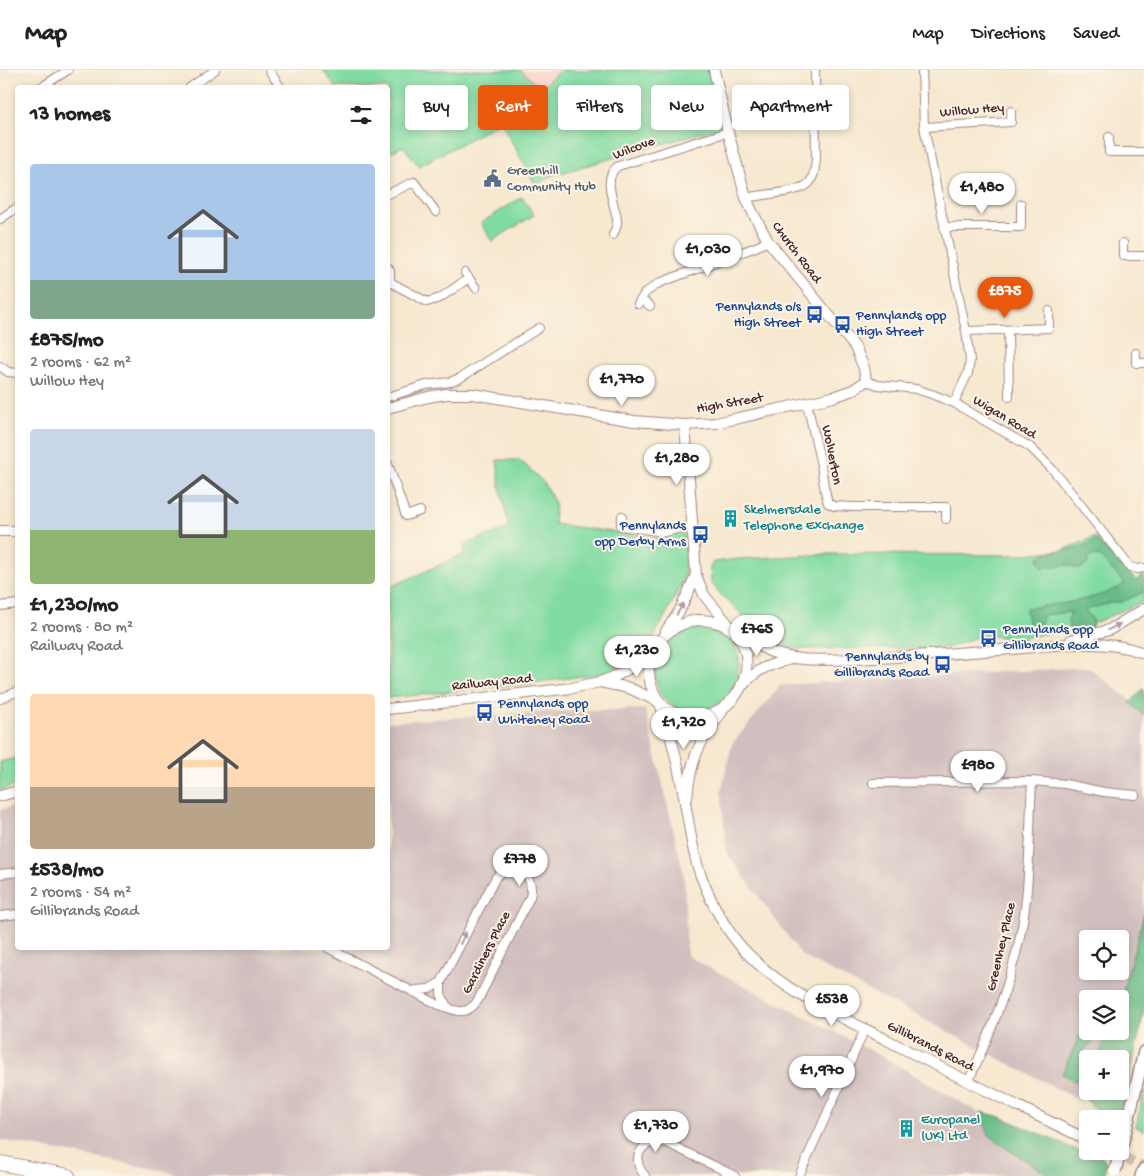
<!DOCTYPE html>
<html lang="en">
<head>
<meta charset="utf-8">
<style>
	:root { --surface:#fff; --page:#f6f6f6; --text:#222; --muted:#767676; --line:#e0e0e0; --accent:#ea580c }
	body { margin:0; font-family:"Gochi Hand",sans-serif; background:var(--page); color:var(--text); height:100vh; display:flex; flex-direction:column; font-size:19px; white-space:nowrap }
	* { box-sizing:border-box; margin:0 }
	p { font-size:16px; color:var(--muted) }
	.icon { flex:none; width:28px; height:28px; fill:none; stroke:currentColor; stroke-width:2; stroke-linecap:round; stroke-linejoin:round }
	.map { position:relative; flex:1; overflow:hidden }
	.side { position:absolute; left:15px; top:15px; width:375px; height:865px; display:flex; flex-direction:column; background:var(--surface); border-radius:5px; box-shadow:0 2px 8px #0003 }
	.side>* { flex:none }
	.banner { position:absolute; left:405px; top:15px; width:475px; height:45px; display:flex; gap:10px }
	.buttons { position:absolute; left:1079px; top:860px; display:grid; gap:10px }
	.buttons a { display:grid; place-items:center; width:50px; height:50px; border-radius:5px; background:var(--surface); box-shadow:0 2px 8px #0003; font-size:25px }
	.price { position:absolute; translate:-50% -42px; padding:0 11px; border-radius:18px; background:#fff; color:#222; font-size:16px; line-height:32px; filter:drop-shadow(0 1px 2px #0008) }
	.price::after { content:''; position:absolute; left:50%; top:30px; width:15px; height:11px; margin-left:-8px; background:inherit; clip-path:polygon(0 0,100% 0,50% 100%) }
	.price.active { background:var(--accent); color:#fff }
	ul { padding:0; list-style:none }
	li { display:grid; align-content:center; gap:10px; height:265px; padding:0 15px }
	li span { display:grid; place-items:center; height:155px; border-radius:5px; color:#555 }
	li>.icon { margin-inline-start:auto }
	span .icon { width:90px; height:90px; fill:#fffc; stroke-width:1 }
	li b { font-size:21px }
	h2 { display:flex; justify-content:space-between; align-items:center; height:60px; padding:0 15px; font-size:21px }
	.chip { padding:0 18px; border-radius:5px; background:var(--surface); box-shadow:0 2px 8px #0003; font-size:18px; line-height:45px }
	.chip.active { background:var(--accent); color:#fff }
	header { display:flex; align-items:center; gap:30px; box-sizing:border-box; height:70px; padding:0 25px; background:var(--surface); border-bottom:1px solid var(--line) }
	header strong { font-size:24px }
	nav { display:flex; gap:28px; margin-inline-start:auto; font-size:18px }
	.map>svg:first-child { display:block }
	.built { fill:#f6d1c5 }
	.industrial { fill:#d1bfbf; fill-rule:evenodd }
	.green { fill:#81dca2; stroke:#667e66 }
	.forest { fill:#68bc88; stroke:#596e5a }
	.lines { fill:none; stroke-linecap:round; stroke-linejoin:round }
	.secondary-tunnel { stroke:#d4c0af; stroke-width:10; stroke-dasharray:10 5; stroke-linecap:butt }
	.street-casing { stroke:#a0847e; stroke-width:10 }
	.secondary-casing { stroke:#a0847e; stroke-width:12 }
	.primary-casing { stroke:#a0847e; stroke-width:14 }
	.highway-casing { stroke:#a0847e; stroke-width:16 }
	.street { stroke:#fff; stroke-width:8 }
	.secondary { stroke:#fff; stroke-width:10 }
	.primary { stroke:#fff; stroke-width:11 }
	.highway { stroke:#fff; stroke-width:14 }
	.primary-bridge-casing { stroke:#a0847e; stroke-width:14; stroke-linecap:butt }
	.primary-bridge { stroke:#fff; stroke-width:11 }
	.oneway { fill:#ae9aa0 }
	.labels { text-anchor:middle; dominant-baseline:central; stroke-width:4; stroke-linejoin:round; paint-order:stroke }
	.street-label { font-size:14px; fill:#4a1f2b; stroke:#fcf5e5 }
	.service-label { font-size:14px; fill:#4e5e75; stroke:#fcf5e5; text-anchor:start }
	.transit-label { font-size:14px; fill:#164399; stroke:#fcf5e5; text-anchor:end }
	.culture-label { font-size:14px; fill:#0d838f; stroke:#fcf5e5; text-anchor:start }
</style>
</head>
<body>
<header>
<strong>Map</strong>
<nav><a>Map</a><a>Directions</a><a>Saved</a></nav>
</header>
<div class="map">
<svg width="1144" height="1106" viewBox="0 0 1144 1106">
	<rect width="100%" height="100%" fill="#fcf5e5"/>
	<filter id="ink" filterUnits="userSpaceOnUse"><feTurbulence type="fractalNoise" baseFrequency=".02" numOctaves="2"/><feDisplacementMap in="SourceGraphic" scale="10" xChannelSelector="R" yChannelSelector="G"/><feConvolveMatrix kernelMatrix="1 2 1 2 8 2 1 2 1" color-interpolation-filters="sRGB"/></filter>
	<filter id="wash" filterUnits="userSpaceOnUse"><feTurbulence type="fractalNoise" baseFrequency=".0096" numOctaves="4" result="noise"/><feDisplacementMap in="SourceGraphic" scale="20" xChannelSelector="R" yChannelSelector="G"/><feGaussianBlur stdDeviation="1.12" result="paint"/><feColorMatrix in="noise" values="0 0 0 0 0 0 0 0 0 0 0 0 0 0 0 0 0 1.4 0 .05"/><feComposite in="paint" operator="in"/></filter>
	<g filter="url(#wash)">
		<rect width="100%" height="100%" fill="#f7e8d0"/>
		<!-- built -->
		<path class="built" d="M520 0H561L540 19Z"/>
		<!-- industrial -->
		<path class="industrial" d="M1088 597 1144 641V880L1136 914 1120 948V929H1088V961H1114L1101 989H1088L1087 1018 1081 1031 802 886 727 783 721 722 732 674 781 615ZM1088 869H1120V901H1088Z
			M645 639 684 805 687 886 885 988 1079 1101 1076 1106H179L166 1101 0 1070V740L17 735 18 878H388V652L555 641Z"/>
		<!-- green -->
		<path class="green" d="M323 0H520L540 18 561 0H709L725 56 550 106 536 116 501 52 419 96 403 76 388 84V18L335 17Z
			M522 127 534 145 492 171 481 153Z
			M497 390H520L543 412 555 433 554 454 663 469 664 462 683 461 686 486 685 503 680 517 650 575 619 596 606 603 524 614 388 628V518L464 484 465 474 509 458 500 417Z
			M1095 467 1144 520V531L1094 553 1018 569 982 565 948 578 793 579 766 567 722 526 711 513 710 498 713 492 739 489 831 484 1014 485 1063 480Z
			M703 556C769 567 734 654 683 640 635 626 656 559 703 556Z
			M17 688V715L0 720V692Z
			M1144 1019V1061L1136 1057Z"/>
		<!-- forest -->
		<path class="forest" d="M1094 471H1096L1136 510 1144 505V522L1121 532H1114L1085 540C1090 546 1094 547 1092 557 1084 561 1076 561 1069 557L1068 550 1071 542 1043 545 1041 553 1028 554 1026 538C1060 534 1095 531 1125 514L1100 486 1089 487 1087 495 1079 499 1069 495 1043 498 1038 488 1046 483 1078 478Z
			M1144 618V646L1130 633Z
			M1144 844V941L1120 1053V1049H1103L1087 1030 1081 1026 1087 1010 1088 1021H1120V989H1097L1106 968 1098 967C1091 974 1080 982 1080 993 1080 1001 1081 1005 1077 1012L1062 1004 1087 949 1088 961H1120V957L1125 958 1129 954 1128 946 1120 939V931Z
			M981 1042 1001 1047 1091 1086 1103 1087 1106 1094 1105 1106H1048L1046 1103 1003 1076 988 1064Z"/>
	</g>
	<g filter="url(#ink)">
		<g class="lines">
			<!-- secondary-tunnel -->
			<path class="secondary-tunnel" d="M1111 1081 1144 1097"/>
			<defs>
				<path id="street" d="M269 0 281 18
					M922 0 924 57 966 261 970 290 968 303 954 333
					M40 18 68 0
					M189 18 215 0
					M924 57 1011 52V41
					M1109 67V82H1144
					M388 124 414 112 436 142
					M746 128C761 124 803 123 810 112 815 105 815 97 816 89L815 0
					M0 149 18 137
					M944 157H1021V134
					M613 165C615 160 618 155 617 150 615 133 601 108 618 96L728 62
					M1123 173V186H1144
					M388 198 390 201V212
					M465 203 476 218
					M388 214 390 212 427 232 440 228 469 208
					M641 229 650 236
					M638 234 645 223 659 213 756 177 768 171
					M1008 260 1009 327
					M966 261 1049 258V241
					M1136 283V293H1144
					M0 296 8 302 18 303
					M866 311 878 315 916 319 934 325 954 333 1030 377 1054 401 1130 497 1138 499 1144 498
					M388 327 426 315 450 312 460 308 539 258
					M807 333 821 395 824 416 828 433 834 436 854 437H946V449
					M388 394 406 446 420 441
					M622 446 621 456 664 462 693 455
					M0 536 18 534
					M0 629 18 621
					M873 713 1032 711 1065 714 1104 722 1135 725
					M0 804 18 802
					M0 846 18 844
					M328 878 439 935C456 940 466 948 478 930L530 827C536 803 513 790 496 807L441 912V924L446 935 451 939
					M416 920 429 919 441 912
					M968 1012C996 953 1022 884 1027 819 1030 783 1030 747 1032 711
					M645 1106C628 1087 644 1067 667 1073L735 1106
					M799 1106 865 959"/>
				<path id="secondary" d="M388 338 428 327 446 324H473L634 351 685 355 716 353 833 327 853 320 866 311 864 298 855 277 768 171 753 143 746 128 728 62 714 0
					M0 461H18
					M696 505 704 525 728 554
					M697 550C775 550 752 653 689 647 653 644 637 600 659 572 668 559 682 553 697 550Z
					M733 559C748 569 763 580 780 585 806 593 847 589 875 588 924 586 974 582 1023 578 1063 574 1106 569 1144 583
					M666 561 680 540 696 505 685 355
					M1071 570 1109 560 1144 539
					M600 612 629 618 657 631
					M743 615C758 598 769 595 791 589
					M660 634C673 669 681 707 687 744 691 765 693 786 701 806 711 832 726 861 745 881 784 922 835 944 885 969 952 1004 1019 1037 1088 1070
					M388 639 572 618 600 612 616 606 633 596 654 577
					M0 726 18 721
					M687 728C690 692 699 670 722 642"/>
				<path id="primary" d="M1127 1056 1144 982
					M1141 1106 1144 1099"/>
				<path id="highway" d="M0 1093 68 1106"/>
			</defs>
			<!-- street casing -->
			<use href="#street" class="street-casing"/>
			<!-- secondary casing -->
			<use href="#secondary" class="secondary-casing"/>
			<!-- primary casing -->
			<use href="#primary" class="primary-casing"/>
			<!-- highway casing -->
			<use href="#highway" class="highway-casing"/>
			<!-- street -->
			<use href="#street" class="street"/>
			<!-- secondary -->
			<use href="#secondary" class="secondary"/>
			<!-- primary -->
			<use href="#primary" class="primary"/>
			<!-- highway -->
			<use href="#highway" class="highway"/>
			<defs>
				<path id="primary-bridge" d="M1115 1101 1127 1056"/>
			</defs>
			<!-- primary-bridge casing -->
			<use href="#primary-bridge" class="primary-bridge-casing"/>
			<!-- primary-bridge -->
			<use href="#primary-bridge" class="primary-bridge"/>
		</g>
		<!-- one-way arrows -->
		<defs><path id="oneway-solid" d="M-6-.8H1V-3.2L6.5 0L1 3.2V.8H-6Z" transform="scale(1.25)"/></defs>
		<g class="oneway">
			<use href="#oneway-solid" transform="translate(680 539) rotate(-60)"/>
			<use href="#oneway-solid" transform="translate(1114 557) rotate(-27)"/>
			<use href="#oneway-solid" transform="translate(463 868) rotate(-64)"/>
		</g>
	</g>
	<!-- icons -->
	<defs>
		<symbol id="civic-bare" viewBox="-9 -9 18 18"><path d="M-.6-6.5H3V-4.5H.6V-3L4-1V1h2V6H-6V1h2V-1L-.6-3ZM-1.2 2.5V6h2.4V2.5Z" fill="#5c6f8a" stroke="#fcf5e5" stroke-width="2.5" paint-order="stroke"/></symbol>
		<symbol id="bus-bare" viewBox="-9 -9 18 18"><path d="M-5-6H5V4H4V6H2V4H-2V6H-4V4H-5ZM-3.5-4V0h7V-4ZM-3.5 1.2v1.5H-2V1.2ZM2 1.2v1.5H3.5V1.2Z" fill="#1a4fb4" stroke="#fcf5e5" stroke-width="2.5" paint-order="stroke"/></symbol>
		<symbol id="building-bare" viewBox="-9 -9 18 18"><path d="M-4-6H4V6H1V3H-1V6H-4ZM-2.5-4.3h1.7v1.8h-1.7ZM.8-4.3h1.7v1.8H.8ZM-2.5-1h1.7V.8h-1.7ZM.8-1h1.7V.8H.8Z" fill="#0f9aa8" stroke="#fcf5e5" stroke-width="2.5" paint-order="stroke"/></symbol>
	</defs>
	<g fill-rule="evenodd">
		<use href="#civic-bare" x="480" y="96" width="25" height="25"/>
		<use href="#bus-bare" x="802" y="232" width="25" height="25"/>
		<use href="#bus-bare" x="830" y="242" width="25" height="25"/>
		<use href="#building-bare" x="718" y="436" width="25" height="25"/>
		<use href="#bus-bare" x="688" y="452" width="25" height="25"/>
		<use href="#bus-bare" x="976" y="556" width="25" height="25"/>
		<use href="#bus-bare" x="930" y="582" width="25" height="25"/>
		<use href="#bus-bare" x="472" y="630" width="25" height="25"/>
		<use href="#building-bare" x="894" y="1046" width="25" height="25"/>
	</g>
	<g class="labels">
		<!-- street labels -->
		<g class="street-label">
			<text transform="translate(972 41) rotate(-5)">Willow Hey</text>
			<text transform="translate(634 79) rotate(-21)">Wilcove</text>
			<text transform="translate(796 183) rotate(53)">Church Road</text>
			<text transform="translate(730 334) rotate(-10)">High Street</text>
			<text transform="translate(1004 348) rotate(31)">Wigan Road</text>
			<text transform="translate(831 385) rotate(79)">Wolverton</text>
			<text transform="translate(492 613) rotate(-6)">Railway Road</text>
			<text transform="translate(1002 877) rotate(-77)">Greenhey Place</text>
			<text transform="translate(487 883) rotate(-63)">Gardiners Place</text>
			<text transform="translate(930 977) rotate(27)">Gillibrands Road</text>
		</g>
		<!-- service labels -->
		<g class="service-label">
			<text x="507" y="101">Greenhill<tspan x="507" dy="16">Community Hub</tspan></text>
		</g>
		<!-- transit labels -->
		<g class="transit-label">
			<text x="801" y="237">Pennylands o/s<tspan x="801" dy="16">High Street</tspan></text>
			<text x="856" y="246" text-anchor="start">Pennylands opp<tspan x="856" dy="16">High Street</tspan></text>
			<text x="686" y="456">Pennylands<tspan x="686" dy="16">opp Derby Arms</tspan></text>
			<text x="1003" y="560" text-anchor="start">Pennylands opp<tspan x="1003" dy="16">Gillibrands Road</tspan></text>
			<text x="929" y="587">Pennylands by<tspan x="929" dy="16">Gillibrands Road</tspan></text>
			<text x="498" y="634" text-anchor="start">Pennylands opp<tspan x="498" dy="16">Whitehey Road</tspan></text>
		</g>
		<!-- culture labels -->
		<g class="culture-label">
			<text x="744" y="440">Skelmersdale<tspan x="744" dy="16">Telephone Exchange</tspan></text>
			<text x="921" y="1050">Europanel<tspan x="921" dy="16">(UK) Ltd</tspan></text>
		</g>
	</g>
</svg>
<div class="buttons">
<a><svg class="icon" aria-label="locate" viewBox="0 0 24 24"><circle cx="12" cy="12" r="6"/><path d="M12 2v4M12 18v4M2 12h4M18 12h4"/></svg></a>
<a><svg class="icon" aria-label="layers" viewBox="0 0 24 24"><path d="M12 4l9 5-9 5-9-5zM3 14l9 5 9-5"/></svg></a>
<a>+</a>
<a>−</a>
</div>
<b class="price" style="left:982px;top:145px">£1,480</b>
<b class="price" style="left:708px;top:207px">£1,030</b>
<b class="price active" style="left:1005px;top:249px">£875</b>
<b class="price" style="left:622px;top:337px">£1,770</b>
<b class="price" style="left:677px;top:416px">£1,280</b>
<b class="price" style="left:757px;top:587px">£765</b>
<b class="price" style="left:637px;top:608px">£1,230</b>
<b class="price" style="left:684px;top:680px">£1,720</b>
<b class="price" style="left:978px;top:723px">£980</b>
<b class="price" style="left:520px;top:817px">£778</b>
<b class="price" style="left:832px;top:957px">£538</b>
<b class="price" style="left:822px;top:1028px">£1,970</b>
<b class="price" style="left:656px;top:1083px">£1,730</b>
<div class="banner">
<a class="chip">Buy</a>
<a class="chip active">Rent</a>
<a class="chip">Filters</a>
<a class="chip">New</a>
<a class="chip">Apartment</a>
</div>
<section class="side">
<h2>13 homes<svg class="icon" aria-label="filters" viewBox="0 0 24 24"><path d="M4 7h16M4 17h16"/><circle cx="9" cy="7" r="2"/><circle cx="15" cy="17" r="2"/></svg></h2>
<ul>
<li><span style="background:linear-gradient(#a9c7e8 75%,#7fa58c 0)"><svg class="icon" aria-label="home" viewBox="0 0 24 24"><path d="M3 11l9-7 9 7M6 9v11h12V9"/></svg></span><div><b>£875/mo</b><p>2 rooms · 62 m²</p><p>Willow Hey</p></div></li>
<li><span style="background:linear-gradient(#c9d6e8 65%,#8fb573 0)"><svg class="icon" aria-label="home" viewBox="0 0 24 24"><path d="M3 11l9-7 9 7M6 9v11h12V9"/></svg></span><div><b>£1,230/mo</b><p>2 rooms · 80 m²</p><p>Railway Road</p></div></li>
<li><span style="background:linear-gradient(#ffd9b3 60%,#b9a48a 0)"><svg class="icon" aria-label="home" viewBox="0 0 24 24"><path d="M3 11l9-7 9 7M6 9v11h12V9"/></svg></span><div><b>£538/mo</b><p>2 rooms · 54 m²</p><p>Gillibrands Road</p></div></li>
</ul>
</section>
</div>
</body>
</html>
